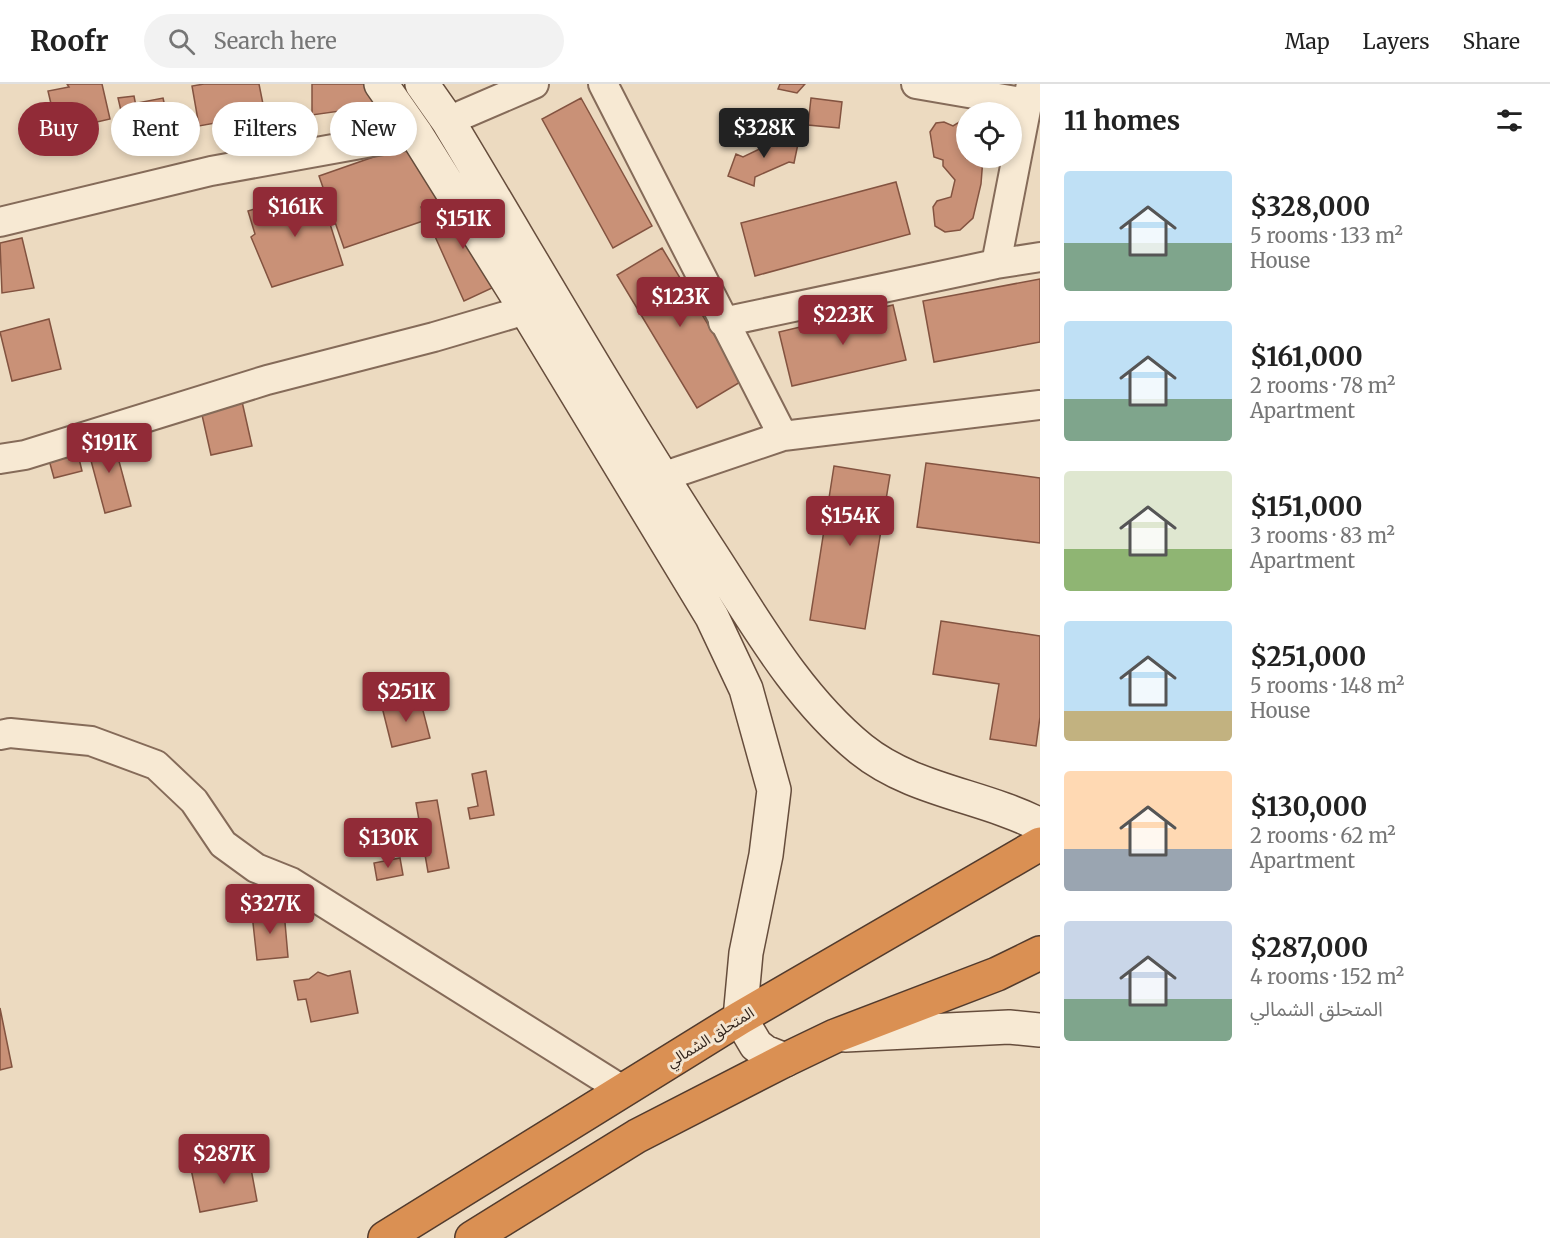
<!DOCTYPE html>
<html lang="en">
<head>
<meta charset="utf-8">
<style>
	:root { --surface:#fff; --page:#f2f2f2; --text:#222; --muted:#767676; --line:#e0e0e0; --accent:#912b37 }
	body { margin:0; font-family:Merriweather,"Noto Sans Arabic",serif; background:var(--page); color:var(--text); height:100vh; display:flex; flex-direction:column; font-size:22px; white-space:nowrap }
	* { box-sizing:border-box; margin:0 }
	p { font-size:20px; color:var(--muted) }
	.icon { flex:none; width:33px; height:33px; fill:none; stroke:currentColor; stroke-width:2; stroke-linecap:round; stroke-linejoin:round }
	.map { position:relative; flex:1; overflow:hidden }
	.side { display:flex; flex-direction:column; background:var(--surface); width:510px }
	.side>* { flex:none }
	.hud { position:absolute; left:18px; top:18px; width:570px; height:54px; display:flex; gap:12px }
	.tools { position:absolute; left:956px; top:18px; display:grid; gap:12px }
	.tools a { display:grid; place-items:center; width:66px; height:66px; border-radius:50%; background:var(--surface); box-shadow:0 3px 9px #0003; font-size:30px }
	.price { position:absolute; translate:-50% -51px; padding:0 14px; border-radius:6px; background:var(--accent); color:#fff; font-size:20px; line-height:39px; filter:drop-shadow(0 2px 3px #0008) }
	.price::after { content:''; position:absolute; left:50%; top:36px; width:18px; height:14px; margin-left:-9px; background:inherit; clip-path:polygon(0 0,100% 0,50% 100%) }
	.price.selected { background:#222; color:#fff }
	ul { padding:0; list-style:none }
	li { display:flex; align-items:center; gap:18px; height:150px; padding:0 24px }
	li span { display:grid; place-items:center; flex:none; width:168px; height:120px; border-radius:6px; color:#555 }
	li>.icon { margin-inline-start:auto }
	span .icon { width:72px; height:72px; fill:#fffc; stroke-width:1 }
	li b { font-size:26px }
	h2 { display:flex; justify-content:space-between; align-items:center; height:72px; padding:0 24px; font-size:26px }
	.pill { padding:0 21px; border-radius:27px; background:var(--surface); box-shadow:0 3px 9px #0003; font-size:21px; line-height:54px }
	.pill.selected { background:var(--accent); color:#fff }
	header { display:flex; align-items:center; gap:36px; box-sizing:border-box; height:84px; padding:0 30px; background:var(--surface); border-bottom:2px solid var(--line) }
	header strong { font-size:28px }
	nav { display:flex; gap:33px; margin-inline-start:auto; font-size:21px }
	.search { width:420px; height:54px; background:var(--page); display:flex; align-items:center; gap:15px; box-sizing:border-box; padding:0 21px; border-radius:33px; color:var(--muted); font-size:22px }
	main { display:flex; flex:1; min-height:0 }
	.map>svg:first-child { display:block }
	.building { fill:#c99177; stroke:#835340; stroke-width:1.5 }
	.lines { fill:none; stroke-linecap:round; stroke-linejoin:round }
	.street-casing { stroke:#856b59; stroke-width:32 }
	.secondary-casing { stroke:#664d3c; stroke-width:36 }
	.highway-casing { stroke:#523b2d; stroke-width:36 }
	.street { stroke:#f7e9d3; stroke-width:28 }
	.secondary { stroke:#f7e9d3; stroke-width:33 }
	.highway { stroke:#da9053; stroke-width:33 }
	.labels { text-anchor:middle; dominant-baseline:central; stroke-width:6; stroke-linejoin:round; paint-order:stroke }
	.street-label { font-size:15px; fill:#35261d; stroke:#f4e5d0 }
</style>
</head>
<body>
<header>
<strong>Roofr</strong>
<div class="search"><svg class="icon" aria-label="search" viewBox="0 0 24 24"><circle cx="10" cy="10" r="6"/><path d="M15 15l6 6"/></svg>Search here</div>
<nav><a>Map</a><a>Layers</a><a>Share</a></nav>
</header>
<main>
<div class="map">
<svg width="1040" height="1154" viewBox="0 0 1040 1154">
	<rect width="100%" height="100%" fill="#ecdac0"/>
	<!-- building -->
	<path class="building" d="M67 0H102L110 35 75 43 73 37 56 41 48 7 69 3Z
		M204 0H259L265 30 199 42 192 2Z
		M312 0H364L376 22 312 31Z
		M780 0H805L797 9 778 5Z
		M134 12 142 53 128 57 118 14Z
		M163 14 166 27 154 29 157 48 143 51 137 19Z
		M581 14 652 142 613 164 542 35Z
		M811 14 842 18 839 44 808 41Z
		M961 37H966V74H983L981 100 973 134 960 146 945 148 935 142 933 123 937 117 951 113 955 96 943 82V76L934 73 930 48 936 39 944 38 953 42Z
		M776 50 799 55 794 79 789 78 755 93 754 102 728 92 736 70 743 73 774 58Z
		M405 62 442 116 421 123 426 136 344 164 319 92Z
		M896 98 910 150 755 192 741 139Z
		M319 105 343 181 272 203 251 153 255 150 248 127Z
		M455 114 505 198 464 217 424 128Z
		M22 154 34 204 2 209 0 159Z
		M662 164 742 297 697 324 617 191Z
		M1040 195V258L934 278 923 217Z
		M893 221 906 276 792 302 779 248Z
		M49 235 61 285 12 297 0 248Z
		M241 313 252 362 211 371 200 322Z
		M112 351 131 422 105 429 86 358Z
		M75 358 82 387 54 394 46 365Z
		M926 379 1040 394V459L917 443Z
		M834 382 890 391 865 545 810 536Z
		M941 537 1040 552V633L1036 662 990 655 999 600 933 590Z
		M420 615 430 654 392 663 382 623Z
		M486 687 494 731 470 735 468 724 478 722 472 690Z
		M437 716 449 784 428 788 416 719Z
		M400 774 403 791 377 796 374 779Z
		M284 827 288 873 257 876 252 830Z
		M350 887 358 929 311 938 306 915 298 916 294 897 309 895 318 888 328 892Z
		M0 924 12 983 0 986Z
		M249 1074 257 1117 200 1128 191 1085Z"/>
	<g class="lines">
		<defs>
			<path id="street" d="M603 0 783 352
				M916 0 1027 19
				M448 37 534 0
				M0 138 211 87 416 50
				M996 180 1031 0
				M723 238 996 180 1040 173
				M0 375 25 371 267 296 434 253 526 226
				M662 393 783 352 1040 321
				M0 651 10 649 91 657 156 681 194 717 223 760 256 784 291 798 624 1007"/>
			<path id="secondary" d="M381 0 416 50 526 226 712 533 746 605 774 706 766 771 746 869 740 934 756 961 765 968 785 976
				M422 0 448 37C534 180 617 325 708 465 754 535 795 611 861 665 913 707 982 711 1040 741
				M845 951 1009 943 1040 946"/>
			<path id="highway" d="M385 1154 740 934 1040 760
				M472 1154 637 1052 785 976 835 952 997 890 1040 869"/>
		</defs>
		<!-- street casing -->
		<use href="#street" class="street-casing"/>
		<!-- secondary casing -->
		<use href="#secondary" class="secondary-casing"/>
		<!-- highway casing -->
		<use href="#highway" class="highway-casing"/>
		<!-- street -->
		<use href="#street" class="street"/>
		<!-- secondary -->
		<use href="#secondary" class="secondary"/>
		<!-- highway -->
		<use href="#highway" class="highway"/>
	</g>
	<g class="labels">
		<!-- street labels -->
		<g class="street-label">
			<text transform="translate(710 953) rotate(-32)">المتحلق الشمالي</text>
		</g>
	</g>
</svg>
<div class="tools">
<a><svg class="icon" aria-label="locate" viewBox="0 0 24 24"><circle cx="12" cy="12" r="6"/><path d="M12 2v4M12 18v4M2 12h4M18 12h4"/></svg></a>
</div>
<b class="price selected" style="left:764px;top:75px">$328K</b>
<b class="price" style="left:295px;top:154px">$161K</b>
<b class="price" style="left:463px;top:166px">$151K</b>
<b class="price" style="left:680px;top:244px">$123K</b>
<b class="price" style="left:843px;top:262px">$223K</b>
<b class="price" style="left:109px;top:390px">$191K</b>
<b class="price" style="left:850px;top:463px">$154K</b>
<b class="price" style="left:406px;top:639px">$251K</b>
<b class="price" style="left:388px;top:785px">$130K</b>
<b class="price" style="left:270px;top:851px">$327K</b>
<b class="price" style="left:224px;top:1101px">$287K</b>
<div class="hud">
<a class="pill selected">Buy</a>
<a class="pill">Rent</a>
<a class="pill">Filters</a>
<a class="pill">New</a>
</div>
</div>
<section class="side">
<h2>11 homes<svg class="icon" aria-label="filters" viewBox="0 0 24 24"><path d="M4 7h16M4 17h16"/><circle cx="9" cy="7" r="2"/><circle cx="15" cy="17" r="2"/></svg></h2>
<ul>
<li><span style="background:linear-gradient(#bfe0f5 60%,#7fa58c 0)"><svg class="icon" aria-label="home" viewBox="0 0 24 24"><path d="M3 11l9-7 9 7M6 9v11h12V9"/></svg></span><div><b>$328,000</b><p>5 rooms · 133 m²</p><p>House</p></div></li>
<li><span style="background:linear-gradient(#bfe0f5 65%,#7fa58c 0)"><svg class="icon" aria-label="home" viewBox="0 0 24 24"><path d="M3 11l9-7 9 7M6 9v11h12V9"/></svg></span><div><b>$161,000</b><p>2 rooms · 78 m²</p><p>Apartment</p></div></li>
<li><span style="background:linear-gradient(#dfe7d0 65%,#8fb573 0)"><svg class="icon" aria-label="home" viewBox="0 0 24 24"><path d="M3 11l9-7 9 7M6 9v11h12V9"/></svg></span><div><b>$151,000</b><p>3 rooms · 83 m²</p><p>Apartment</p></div></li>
<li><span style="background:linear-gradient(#bfe0f5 75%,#c2b280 0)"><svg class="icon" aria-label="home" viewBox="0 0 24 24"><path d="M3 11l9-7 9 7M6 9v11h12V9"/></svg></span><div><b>$251,000</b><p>5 rooms · 148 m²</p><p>House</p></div></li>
<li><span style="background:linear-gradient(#ffd9b3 65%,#9aa5b1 0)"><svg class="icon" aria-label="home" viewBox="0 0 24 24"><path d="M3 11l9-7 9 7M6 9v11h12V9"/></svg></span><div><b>$130,000</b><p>2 rooms · 62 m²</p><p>Apartment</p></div></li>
<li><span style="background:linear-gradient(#c9d6e8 65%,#7fa58c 0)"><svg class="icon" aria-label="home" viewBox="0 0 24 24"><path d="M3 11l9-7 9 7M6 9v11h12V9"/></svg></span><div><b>$287,000</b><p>4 rooms · 152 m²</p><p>المتحلق الشمالي</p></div></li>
</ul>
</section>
</main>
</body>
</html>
